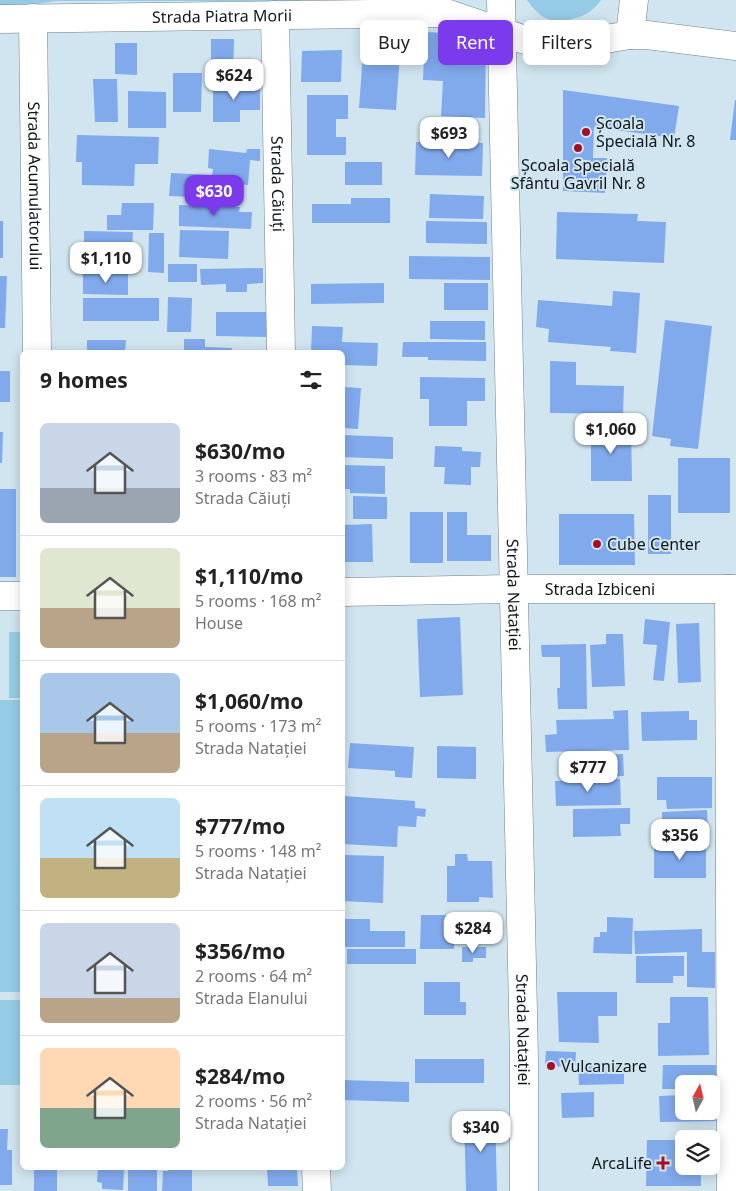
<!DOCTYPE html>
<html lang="en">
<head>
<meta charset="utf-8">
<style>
	:root { --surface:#fff; --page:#f6f6f6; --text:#222; --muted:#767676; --line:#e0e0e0; --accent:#7c3aed }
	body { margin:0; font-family:"Noto Sans",sans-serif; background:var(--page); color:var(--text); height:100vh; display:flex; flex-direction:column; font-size:19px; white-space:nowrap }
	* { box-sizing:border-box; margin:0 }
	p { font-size:16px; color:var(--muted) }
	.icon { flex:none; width:28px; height:28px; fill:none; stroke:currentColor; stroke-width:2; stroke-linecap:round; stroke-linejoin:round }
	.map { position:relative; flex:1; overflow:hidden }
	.panel { position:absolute; left:20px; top:350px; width:325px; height:820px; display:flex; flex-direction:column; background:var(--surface); border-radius:8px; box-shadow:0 2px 12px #0003 }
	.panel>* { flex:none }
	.top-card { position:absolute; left:360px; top:20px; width:300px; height:45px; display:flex; gap:10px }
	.needle { width:32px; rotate:8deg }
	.tools { position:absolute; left:675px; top:1075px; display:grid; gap:10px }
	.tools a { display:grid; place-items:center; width:45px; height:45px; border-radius:8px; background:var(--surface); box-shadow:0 2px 12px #0003; font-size:25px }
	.price { position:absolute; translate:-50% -42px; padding:0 11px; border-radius:10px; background:#fff; color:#222; font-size:16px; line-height:32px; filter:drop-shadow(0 1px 2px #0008) }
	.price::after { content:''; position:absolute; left:50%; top:30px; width:15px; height:11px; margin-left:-8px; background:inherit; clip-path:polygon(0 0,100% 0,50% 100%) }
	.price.current { background:var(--accent); color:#fff }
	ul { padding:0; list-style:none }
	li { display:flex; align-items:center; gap:15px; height:125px; padding:0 20px }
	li+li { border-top:1px solid var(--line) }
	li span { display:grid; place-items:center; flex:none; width:140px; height:100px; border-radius:8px; color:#555 }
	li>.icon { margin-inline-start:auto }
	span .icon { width:60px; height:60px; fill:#fffc; stroke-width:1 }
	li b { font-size:21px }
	h2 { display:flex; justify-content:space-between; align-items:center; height:60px; padding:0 20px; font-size:21px }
	.tag { padding:0 18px; border-radius:8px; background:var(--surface); box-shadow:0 2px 12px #0003; font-size:18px; line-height:45px }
	.tag.current { background:var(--accent); color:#fff }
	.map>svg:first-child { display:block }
	.green { fill:#96cbe5 }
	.building { fill:#81aaed }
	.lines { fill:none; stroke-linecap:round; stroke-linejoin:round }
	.minor-casing { stroke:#6f828b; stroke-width:29 }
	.minor { stroke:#fff; stroke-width:28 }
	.poi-dot { fill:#a60d26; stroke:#d0e5ef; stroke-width:2 }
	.labels { text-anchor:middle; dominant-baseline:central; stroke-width:4; stroke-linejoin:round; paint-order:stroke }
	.street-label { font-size:16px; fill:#10171b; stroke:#d0e5ef }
	.poi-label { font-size:16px; fill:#10171b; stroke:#d0e5ef; text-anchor:start }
</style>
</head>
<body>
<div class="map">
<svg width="736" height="1191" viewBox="0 0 736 1191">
	<rect width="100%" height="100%" fill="#d0e5ef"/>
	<!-- green -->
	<path class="green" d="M0 0H301V1H56L0 10Z
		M527 0H601C595 9 587 15 576 18 553 25 541 20 527 0Z
		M9 632H22V698H9Z
		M0 700H22V992H0Z
		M0 1000H22V1085H0Z"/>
	<!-- building -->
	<path class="building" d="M425 32 486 35 485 118 441 116 443 81 423 80Z
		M364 38 401 41 396 110 359 108Z
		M211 39H234L233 80H211Z
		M115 43H137V75L115 74Z
		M342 50 341 82H301L302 51Z
		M173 73H202L201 112H173Z
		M93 79H117L118 122H95Z
		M213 85H260V110H240V122H213Z
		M563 90 679 106 674 138 594 127 593 158H607L605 193 563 191Z
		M128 91 166 92V128H128Z
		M307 95H348V119H336V137H346V155H307Z
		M735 100H736V140H730Z
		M77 135 159 137 158 164H135L134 186 82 185V162H76Z
		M416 142 483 143 482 176 415 175Z
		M209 149 246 153 247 149H260V161L250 160 248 185 238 184 237 199 169 196 171 173 212 175 213 169 208 168Z
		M345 162H382V185H345Z
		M430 194 484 196 483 219 429 218Z
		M351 198H390V223H312V204H351Z
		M122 203H154L153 230H107V215H121Z
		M179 205 240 207 239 212H252L251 229 179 226Z
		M557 212 638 214 637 221 666 222 664 263 556 259Z
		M0 221H3V258H0Z
		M426 221 487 222V244L426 243Z
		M180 230 229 231 228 259 179 257Z
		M84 231 133 232 132 255 84 254Z
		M149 233H164V273L148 272Z
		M409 256 490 257V280L409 279Z
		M168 264H197V282H168Z
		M263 268V283L247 284V292H226V284L201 285 200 269Z
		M83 273 128 274V295L83 294Z
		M0 276H7L5 328H0Z
		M384 283V303L311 304V284Z
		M444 283H488V310H444Z
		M613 291 640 293 636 353 610 351 611 347 548 342 549 329 536 327 538 300 612 306Z
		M168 297 192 298 191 332H167Z
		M83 298H159V321H83Z
		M216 312H267V337L216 336Z
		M665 320 712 326 698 449 670 446 671 439 652 436Z
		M430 321H485V340L430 339Z
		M312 326 343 327 342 342 378 343 377 366 342 365V352H311Z
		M184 339H205V347L232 348 231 352H184Z
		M87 340H126L125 352H87Z
		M403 342H486V361L428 360V357H402Z
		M550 361 576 362V385L624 386 623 414 550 413Z
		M0 371H10V402H0Z
		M420 377 485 378V401H467V426H429V399H420Z
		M342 387 361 388 358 429 342 428Z
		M591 428H631L632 481H591Z
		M0 432H3L2 463H0Z
		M342 435 393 437V459L342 457Z
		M435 446 462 447V451L481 452 480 467H471V485L444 484 445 467H434Z
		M678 458H730V513H678Z
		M342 465 385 466V494L350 493V489H342Z
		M0 489H16V577H0Z
		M648 495H671V554H648Z
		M353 496 387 497V519H353Z
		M410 512H443V563H410Z
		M447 512H467V535H491V561H447Z
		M559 514H634L635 565H559Z
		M372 524 373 562H342V525Z
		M460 617 463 695 420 697 417 619Z
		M645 619 670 622 664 681 653 680 657 645 643 644Z
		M699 623 701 682 678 683 676 624Z
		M606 634H623L625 686 592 687 590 645 606 644Z
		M586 644 587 709H558L557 688H560V657H542L541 645Z
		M628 710 629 750 546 752 545 735 557 734 556 720 614 719 613 711Z
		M689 711V720H697V740L642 741 641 712Z
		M350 743 414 747 412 778 395 777V771L348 768Z
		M437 746 476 747V779L437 778Z
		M623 754 624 776 569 777V756Z
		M657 777H712V808L667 809 666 800H657Z
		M620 779 621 805 556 806 555 781Z
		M344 796 415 801V808L426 809 425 817 417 816 416 827 398 826 397 847 342 844Z
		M630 808V824H620L621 836 573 837V809Z
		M707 810 708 836 663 837 662 812Z
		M654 845H706V878H654Z
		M455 854H467L468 861H492L493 898 479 897V902H447V866H455Z
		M344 855 384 856 383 903 342 901Z
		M421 915H460V934H454V949H420Z
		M607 917 633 918 632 954 593 953 594 937H600V932H607Z
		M344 919H370V931H405V947H343Z
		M702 929V952H715V988L687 987V952L635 954 634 931Z
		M462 947H486V958H473V962H462Z
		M347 949H416V964H347Z
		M636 956H684V976H673V983H636Z
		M424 982H460V1002H466V1015H424Z
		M557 992H617V1016H598L599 1043 559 1042Z
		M670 997H708L709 1055 658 1056V1023H670Z
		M546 1051 576 1052 575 1067 545 1066Z
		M415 1059H484V1083H415Z
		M578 1063H624V1084L579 1085Z
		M663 1065H716V1089H711V1084H684V1089H662Z
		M342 1080 409 1082V1102L342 1100Z
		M594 1092V1117L562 1118 561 1093Z
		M684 1095V1111H711V1095H719V1121L660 1122 659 1096Z
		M495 1115 497 1191H466L464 1116Z
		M0 1129H8L7 1150H12V1185H0Z
		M647 1140H684V1166H711V1141H719V1172H701V1186H646Z
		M34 1168H57V1191H34Z
		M98 1168H124L123 1190 102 1189V1183L97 1182Z
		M128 1168H157V1191H128Z
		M168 1168H192V1191H162L163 1171H168Z
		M267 1168H297L298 1186H268Z"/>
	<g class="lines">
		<defs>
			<g id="minor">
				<path id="s1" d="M501 0 524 1058V1191"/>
				<path id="s2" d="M275 15 281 352"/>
				<path id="s3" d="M33 18 37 352"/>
				<path id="s4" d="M0 19 446 13 525 40 546 44 569 45 630 35H647L736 46"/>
				<path d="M630 35 634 0"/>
				<path d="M729 589 731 1191"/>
				<path id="s5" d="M342 592 514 589H736"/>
				<path d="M0 596H22"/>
				<path d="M316 1168 317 1191"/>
			</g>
		</defs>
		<!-- minor casing -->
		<use href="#minor" class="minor-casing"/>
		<!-- minor -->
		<use href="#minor" class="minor"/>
	</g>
	<!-- markers -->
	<g class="poi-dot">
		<circle cx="586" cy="132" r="5"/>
		<circle cx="578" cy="148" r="5"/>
		<circle cx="597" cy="544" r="5"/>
		<circle cx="551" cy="1066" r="5"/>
		<path d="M660.5 1155.5h5v5h5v5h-5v5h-5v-5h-5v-5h5z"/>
	</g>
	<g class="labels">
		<!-- street labels -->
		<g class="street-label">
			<text stroke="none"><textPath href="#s4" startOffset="222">Strada Piatra Morii</textPath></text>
			<text stroke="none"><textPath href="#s2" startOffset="169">Strada Căiuți</textPath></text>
			<text stroke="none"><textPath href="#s3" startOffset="168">Strada Acumulatorului</textPath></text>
			<text stroke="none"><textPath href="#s5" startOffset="258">Strada Izbiceni</textPath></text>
			<text stroke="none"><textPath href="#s1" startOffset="595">Strada Natației</textPath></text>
			<text stroke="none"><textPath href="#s1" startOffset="1030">Strada Natației</textPath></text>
		</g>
		<!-- poi labels -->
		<g class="poi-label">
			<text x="596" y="123">Școala<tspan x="596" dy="18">Specială Nr. 8</tspan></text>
			<text x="578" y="165" text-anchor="middle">Școala Specială<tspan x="578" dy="18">Sfântu Gavril Nr. 8</tspan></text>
			<text x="607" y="544">Cube Center</text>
			<text x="561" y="1066">Vulcanizare</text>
			<text x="652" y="1163" text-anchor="end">ArcaLife</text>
		</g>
	</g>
</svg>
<div class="tools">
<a><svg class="needle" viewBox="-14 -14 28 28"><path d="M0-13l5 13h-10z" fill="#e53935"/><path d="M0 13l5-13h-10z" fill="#767676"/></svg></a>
<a><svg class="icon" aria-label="layers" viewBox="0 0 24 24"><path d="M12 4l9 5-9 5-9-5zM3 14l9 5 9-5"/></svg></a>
</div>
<b class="price" style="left:234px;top:101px">$624</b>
<b class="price" style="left:449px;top:159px">$693</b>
<b class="price current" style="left:214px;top:217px">$630</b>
<b class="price" style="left:106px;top:284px">$1,110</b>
<b class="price" style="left:611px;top:455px">$1,060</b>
<b class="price" style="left:588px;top:793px">$777</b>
<b class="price" style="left:680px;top:861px">$356</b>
<b class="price" style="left:473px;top:954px">$284</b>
<b class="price" style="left:481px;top:1153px">$340</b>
<div class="top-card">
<a class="tag">Buy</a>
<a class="tag current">Rent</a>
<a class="tag">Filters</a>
</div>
<section class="panel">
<h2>9 homes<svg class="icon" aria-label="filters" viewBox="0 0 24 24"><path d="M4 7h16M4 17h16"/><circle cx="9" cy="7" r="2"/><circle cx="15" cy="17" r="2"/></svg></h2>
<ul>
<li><span style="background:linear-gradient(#c9d6e8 65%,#9aa5b1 0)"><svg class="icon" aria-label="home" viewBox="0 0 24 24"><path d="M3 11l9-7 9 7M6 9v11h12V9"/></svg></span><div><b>$630/mo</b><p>3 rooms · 83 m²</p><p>Strada Căiuți</p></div></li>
<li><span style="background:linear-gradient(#dfe7d0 60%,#b9a48a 0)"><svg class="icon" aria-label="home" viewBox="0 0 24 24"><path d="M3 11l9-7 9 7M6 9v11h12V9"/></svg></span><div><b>$1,110/mo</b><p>5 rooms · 168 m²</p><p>House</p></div></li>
<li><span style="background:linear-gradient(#a9c7e8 60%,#b9a48a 0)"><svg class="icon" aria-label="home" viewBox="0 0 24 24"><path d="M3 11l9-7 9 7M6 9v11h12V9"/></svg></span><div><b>$1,060/mo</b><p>5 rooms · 173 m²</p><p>Strada Natației</p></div></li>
<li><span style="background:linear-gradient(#bfe0f5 60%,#c2b280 0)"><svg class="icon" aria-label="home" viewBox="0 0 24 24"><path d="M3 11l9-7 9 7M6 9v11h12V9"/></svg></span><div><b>$777/mo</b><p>5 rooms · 148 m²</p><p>Strada Natației</p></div></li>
<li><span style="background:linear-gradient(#c9d6e8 75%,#b9a48a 0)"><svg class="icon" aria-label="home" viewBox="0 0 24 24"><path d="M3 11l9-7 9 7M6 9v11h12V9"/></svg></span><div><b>$356/mo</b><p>2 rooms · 64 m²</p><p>Strada Elanului</p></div></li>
<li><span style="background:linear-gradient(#ffd9b3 60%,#7fa58c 0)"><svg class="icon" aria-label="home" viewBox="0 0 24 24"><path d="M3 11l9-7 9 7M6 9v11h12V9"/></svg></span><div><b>$284/mo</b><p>2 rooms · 56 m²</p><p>Strada Natației</p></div></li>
</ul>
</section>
</div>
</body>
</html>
